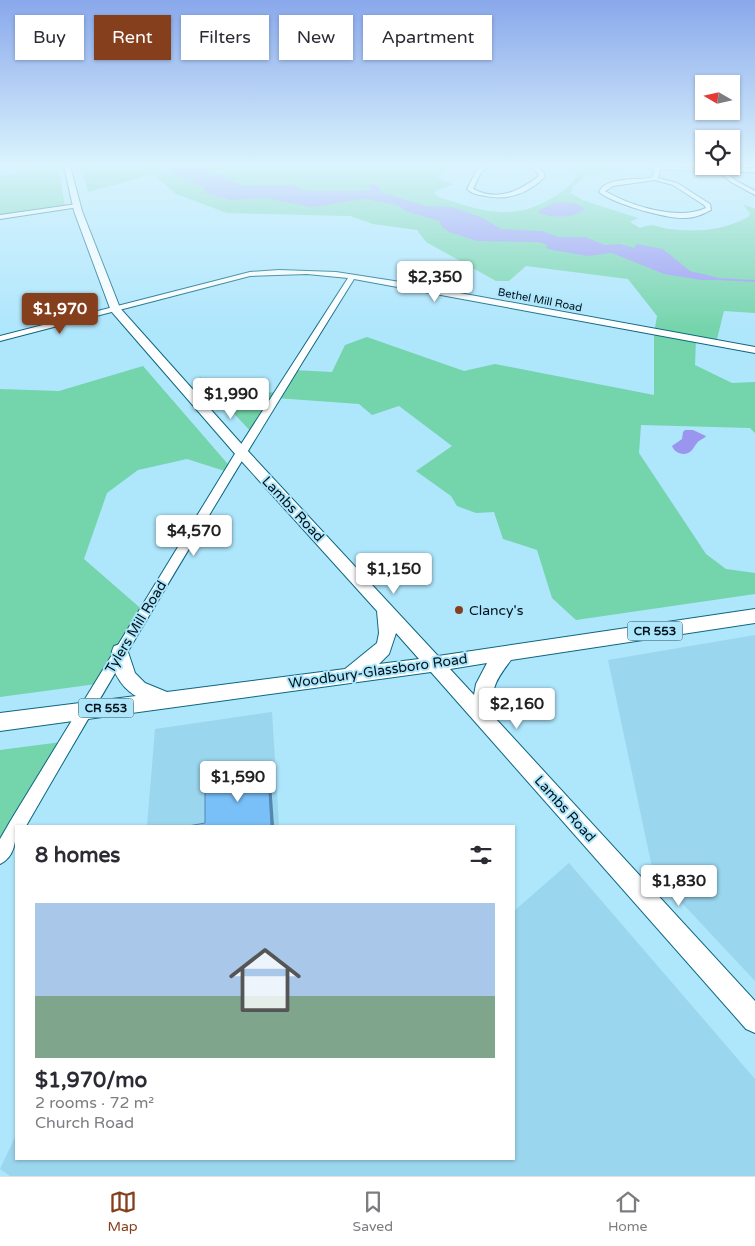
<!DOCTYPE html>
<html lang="en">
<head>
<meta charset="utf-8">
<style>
	:root { --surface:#fff; --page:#f7f7f7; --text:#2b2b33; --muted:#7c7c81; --line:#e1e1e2; --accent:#863f1c }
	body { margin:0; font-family:"Varela Round",sans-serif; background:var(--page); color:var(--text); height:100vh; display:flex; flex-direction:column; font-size:19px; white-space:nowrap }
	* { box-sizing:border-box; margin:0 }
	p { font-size:16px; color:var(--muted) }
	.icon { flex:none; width:28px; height:28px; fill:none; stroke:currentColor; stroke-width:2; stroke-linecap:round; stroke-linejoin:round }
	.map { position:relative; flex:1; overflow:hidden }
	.side { position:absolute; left:15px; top:825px; width:500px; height:335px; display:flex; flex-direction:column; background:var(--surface); border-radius:0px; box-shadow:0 1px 4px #0004 }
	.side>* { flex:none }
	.hud { position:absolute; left:15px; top:15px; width:500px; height:45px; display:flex; gap:10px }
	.needle { width:32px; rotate:279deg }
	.controls { position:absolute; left:695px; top:75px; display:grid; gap:10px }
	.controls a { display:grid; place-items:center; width:45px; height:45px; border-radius:0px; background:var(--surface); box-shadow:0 1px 4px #0004; font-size:25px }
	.price { position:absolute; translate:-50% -42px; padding:0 11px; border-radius:5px; background:#fff; color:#222; font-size:16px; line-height:32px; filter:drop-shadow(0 1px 2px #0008) }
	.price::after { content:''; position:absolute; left:50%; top:30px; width:15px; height:11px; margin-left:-8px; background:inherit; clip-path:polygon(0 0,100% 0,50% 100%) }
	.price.on { background:var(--accent); color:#fff }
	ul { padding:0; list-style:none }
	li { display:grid; align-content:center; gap:10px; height:265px; padding:0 20px }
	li+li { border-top:1px solid var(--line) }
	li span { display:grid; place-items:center; height:155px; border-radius:0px; color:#555 }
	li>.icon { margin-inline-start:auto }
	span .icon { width:90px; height:90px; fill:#fffc; stroke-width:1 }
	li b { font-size:21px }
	h2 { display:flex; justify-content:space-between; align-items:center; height:60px; padding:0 20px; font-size:21px }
	.chip { padding:0 18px; border-radius:0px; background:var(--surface); box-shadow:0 1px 4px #0004; font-size:18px; line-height:45px }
	.chip.on { background:var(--accent); color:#fff }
	.dock { display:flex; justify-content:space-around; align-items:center; height:70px; border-top:1px solid var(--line); background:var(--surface); font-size:14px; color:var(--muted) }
	.dock a { display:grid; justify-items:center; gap:2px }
	.dock .on { color:var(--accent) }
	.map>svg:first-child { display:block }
	.built { fill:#9ad6ee }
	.green { fill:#74d4ab }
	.water { fill:#9a96f0 }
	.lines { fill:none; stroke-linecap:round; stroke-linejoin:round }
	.stream { stroke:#9a96f0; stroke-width:2 }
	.minor-casing { stroke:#0c6781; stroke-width:2 }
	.major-casing { stroke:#0c6781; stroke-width:2 }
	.minor { fill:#fff; fill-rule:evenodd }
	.major { fill:#fff; fill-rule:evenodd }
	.shaded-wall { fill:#5586ae }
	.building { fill:#79bff8; stroke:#5586ae }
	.poi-dot { fill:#863f1c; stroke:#aee6fc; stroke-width:2 }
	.labels { text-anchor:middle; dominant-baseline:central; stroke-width:4; stroke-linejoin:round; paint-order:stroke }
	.far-street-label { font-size:11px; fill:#001219; stroke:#aee6fc }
	.shield { fill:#aee6fc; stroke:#34525d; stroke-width:1 }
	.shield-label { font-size:12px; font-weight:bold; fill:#001219 }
	.street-label { font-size:14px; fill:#001219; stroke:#aee6fc }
	.poi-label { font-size:14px; fill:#001219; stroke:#aee6fc; text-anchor:start }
</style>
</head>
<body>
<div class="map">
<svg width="755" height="1176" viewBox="0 0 755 1176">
	<rect width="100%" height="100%" fill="#aee6fc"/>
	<!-- built -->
	<path class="built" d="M755 635V981L653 872 608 660Z
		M272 712 279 826H147L155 729Z
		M569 863 755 1079V1176H10L0 1169 16 1135V1159H514V911Z"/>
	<!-- green -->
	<path class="green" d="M43 166H58L65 206 0 217V176L40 169Z
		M81 166H446L438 178 452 184 434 192 438 197C480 210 511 223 552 198 562 192 573 185 577 175L565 166H627L624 173 587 175 572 187 571 193 582 200 638 218 630 222 640 228C653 222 657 227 669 229 698 232 722 231 748 217L750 214 743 204 755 209V313L724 311 716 343 696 339 695 365 732 383 755 382V433L750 428 641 425 639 453 706 554 726 569 755 573V594L576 620 552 598 537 550 503 539 494 512 476 513 457 506 451 496 416 471 452 446 399 406 372 415 359 404 276 398 254 435 199 376 226 395 279 392 293 370 332 372 345 345 367 337 464 371 495 364 654 395V333L657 316 628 279 526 266 509 281H496L426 242 417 230 373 224 350 216 227 213 176 194 153 174 88 192Z
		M143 366 233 470 231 473 187 459 138 470 107 493 84 559 146 613 104 683 0 697V389L59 391Z
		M69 741 0 855V750Z"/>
	<!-- water -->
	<path class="water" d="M166 166H200L243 186 290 185 306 191H363L371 189 366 185C377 182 378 187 383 193L425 206 452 207 483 218 501 229 542 231 559 237H585L605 245 620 244 634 248 637 244 663 249 690 271 715 277 721 280H702L664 274 612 253 587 256 548 249 546 247 548 245 539 242 477 241 449 232 442 227 439 221 405 211 398 205 364 199 312 207 264 198 231 200 205 193 204 187 174 174Z
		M562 202 577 204 585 209C574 219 552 218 539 213L538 211 554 203Z
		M685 430H693L706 436C704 439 699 440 697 443 695 445 694 448 692 450 686 457 675 454 672 446L682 439 683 432Z"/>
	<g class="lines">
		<!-- stream -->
		<path class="stream" d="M718 279 755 281"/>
		<defs>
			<path id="minor" d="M484 166H490L481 172 473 189C498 202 519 191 539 176L538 173 528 166H534L543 171 545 177C528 193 509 201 486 196 479 195 472 194 467 189L477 170Z
				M641 166 702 169 755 168V172H726L735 180 755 191V195L731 182 719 172 660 169 658 178 677 183 710 204 711 210C703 214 695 218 685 218 666 219 614 204 599 192 605 177 636 180 650 178L653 176 655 169ZM655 180 673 185 704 205 706 208C678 221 631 206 605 191L613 186Z
				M77 204 79 207 0 219V215Z
				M279 270 336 272 394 281 755 347V353L354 279C241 460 132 642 26 826H16C16 840 15 857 0 864V839L11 820 236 452 348 278 307 274 250 276 0 341V336L250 272Z"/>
			<path id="major" d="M64 166H70L82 211 120 308 246 449 438 656 755 609V623L511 660C494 682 489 691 496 719L755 1001V1033L746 1029 431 672 0 731V713L136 696C121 688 105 663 114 646L120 644 126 646 135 673 145 683 167 692 345 669 377 643 379 633 377 611 236 455 111 311 74 211ZM396 633 419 659 379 664 389 654ZM487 663 476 684 474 695 450 669Z"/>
		</defs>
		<!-- minor casing -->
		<use href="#minor" class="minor-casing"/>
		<!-- major casing -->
		<use href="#major" class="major-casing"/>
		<!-- minor -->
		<use href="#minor" class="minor"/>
		<!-- major -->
		<use href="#major" class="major"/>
	</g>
	<!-- shaded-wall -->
	<path class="shaded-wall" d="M268 774 271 782 274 826H271Z"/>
	<!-- building -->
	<path class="building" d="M268 774 271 826H188L205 823V784Z"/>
	<!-- sky -->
	<linearGradient id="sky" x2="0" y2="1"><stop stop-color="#89a8eb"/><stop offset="0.5" stop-color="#dbf4fe"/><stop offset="1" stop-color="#dbf4fe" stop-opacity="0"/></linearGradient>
	<rect width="755" height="330" fill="url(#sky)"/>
	<!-- markers -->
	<circle class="poi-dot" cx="459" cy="610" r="5"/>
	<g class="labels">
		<!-- far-street labels -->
		<g class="far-street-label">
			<text transform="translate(540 300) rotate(11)">Bethel Mill Road</text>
		</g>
		<!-- shield labels -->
		<g class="shield">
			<rect x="627.5" y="621.5" width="55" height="19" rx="4"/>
			<rect x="78.5" y="698.5" width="55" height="19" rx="4"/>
		</g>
		<g class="shield-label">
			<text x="655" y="631">CR 553</text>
			<text x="106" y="708">CR 553</text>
		</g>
		<!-- street labels -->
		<g class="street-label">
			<text transform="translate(293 509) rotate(47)">Lambs Road</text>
			<text transform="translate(136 627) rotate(-59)">Tylers Mill Road</text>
			<text transform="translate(378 671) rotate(-8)">Woodbury-Glassboro Road</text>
			<text transform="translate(565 809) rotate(48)">Lambs Road</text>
		</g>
		<!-- poi labels -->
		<g class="poi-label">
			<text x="469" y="610">Clancy's</text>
		</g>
	</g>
</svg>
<div class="controls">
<a><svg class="needle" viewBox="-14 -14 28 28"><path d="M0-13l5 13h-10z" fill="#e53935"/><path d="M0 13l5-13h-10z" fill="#7c7c81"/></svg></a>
<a><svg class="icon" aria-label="locate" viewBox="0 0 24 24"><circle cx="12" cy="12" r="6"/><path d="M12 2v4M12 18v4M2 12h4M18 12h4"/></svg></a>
</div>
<b class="price" style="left:435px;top:303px">$2,350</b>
<b class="price on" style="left:60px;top:335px">$1,970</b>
<b class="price" style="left:231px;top:420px">$1,990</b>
<b class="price" style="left:194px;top:557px">$4,570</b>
<b class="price" style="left:394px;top:595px">$1,150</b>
<b class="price" style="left:517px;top:730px">$2,160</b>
<b class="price" style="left:238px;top:803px">$1,590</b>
<b class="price" style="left:679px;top:907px">$1,830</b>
<div class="hud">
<a class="chip">Buy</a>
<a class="chip on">Rent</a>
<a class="chip">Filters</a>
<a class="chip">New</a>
<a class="chip">Apartment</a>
</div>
<section class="side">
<h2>8 homes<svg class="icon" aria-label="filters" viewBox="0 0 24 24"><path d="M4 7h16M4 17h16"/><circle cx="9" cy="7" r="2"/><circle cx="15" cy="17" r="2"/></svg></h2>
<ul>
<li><span style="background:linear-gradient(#a9c7e8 60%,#7fa58c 0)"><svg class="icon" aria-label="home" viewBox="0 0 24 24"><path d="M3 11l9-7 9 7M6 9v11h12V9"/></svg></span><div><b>$1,970/mo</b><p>2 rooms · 72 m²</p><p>Church Road</p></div></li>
</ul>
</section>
</div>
<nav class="dock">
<a class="on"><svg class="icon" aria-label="map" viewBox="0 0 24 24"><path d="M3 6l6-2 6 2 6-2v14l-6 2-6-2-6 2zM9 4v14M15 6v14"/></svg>Map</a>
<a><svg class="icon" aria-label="saved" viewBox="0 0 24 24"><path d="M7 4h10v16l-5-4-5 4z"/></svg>Saved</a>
<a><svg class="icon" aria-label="home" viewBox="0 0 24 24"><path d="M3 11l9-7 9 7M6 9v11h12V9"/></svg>Home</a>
</nav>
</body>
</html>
